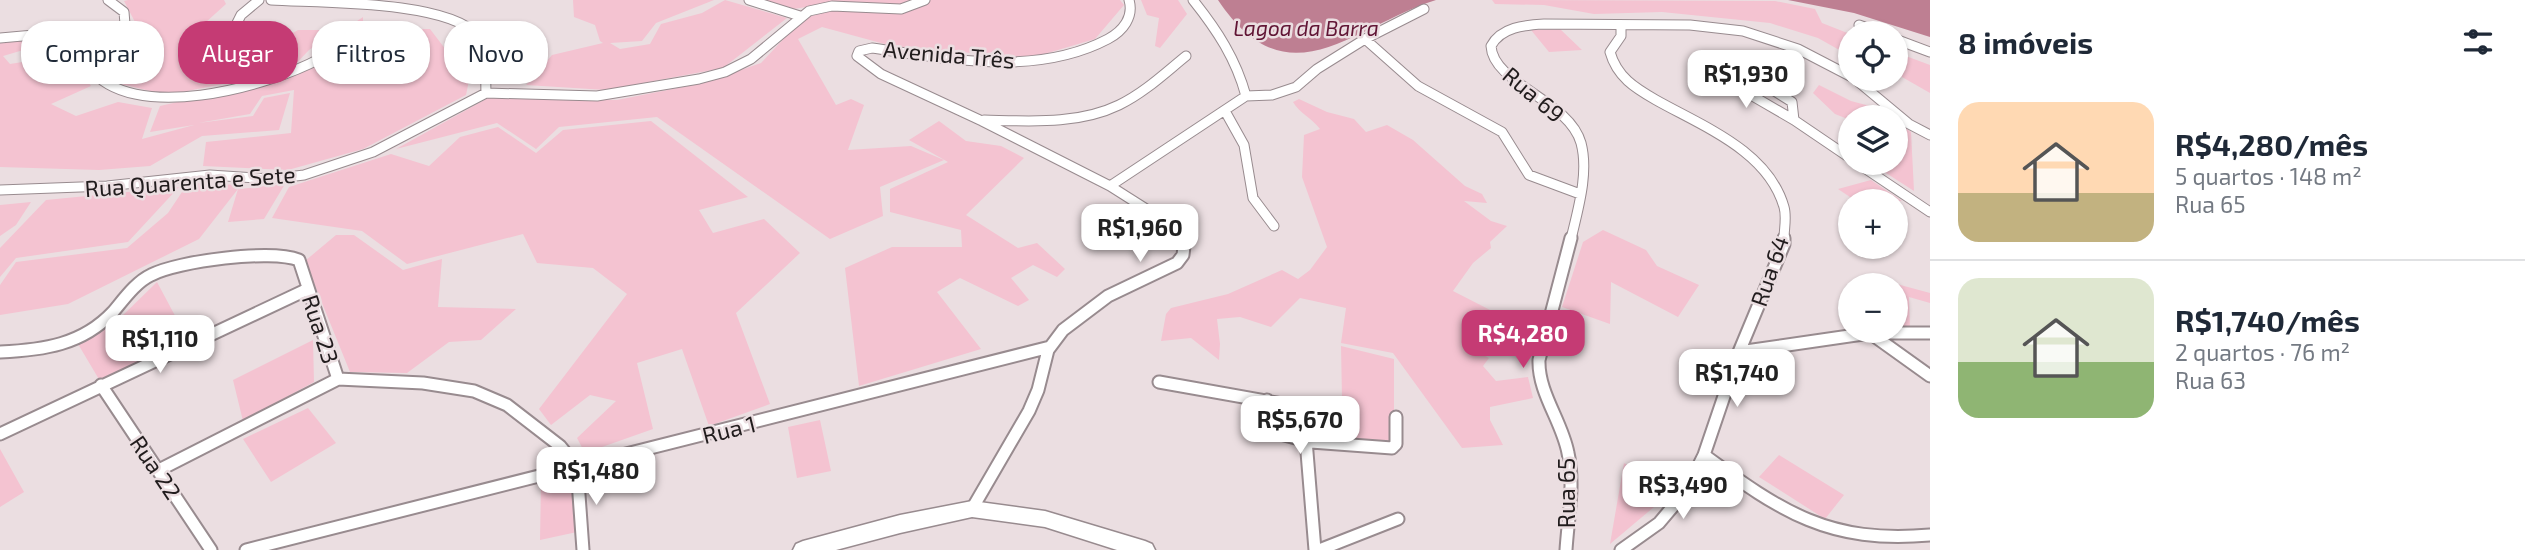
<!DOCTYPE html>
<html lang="pt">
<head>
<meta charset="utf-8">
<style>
	:root { --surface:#fff; --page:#f6f6f7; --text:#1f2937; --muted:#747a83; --line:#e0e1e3; --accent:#c53b74 }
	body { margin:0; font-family:"Exo 2",sans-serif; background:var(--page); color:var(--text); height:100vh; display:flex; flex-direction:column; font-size:26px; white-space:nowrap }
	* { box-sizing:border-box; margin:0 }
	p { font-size:23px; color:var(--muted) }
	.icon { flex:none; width:38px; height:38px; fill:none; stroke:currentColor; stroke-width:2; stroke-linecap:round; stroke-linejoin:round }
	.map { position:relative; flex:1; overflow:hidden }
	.sheet { display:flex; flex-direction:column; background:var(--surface); width:595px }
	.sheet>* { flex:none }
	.hud { position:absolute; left:21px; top:21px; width:665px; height:63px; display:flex; gap:14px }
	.fabs { position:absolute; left:1838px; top:21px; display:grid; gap:14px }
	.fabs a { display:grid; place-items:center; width:70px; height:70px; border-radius:50%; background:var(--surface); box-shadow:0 2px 5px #0004; font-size:35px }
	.price { position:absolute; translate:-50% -60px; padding:0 16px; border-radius:14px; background:#fff; color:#222; font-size:23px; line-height:46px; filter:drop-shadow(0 2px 4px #0008) }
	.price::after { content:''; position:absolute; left:50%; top:42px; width:21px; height:16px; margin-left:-10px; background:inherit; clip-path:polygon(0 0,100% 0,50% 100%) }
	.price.active { background:var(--accent); color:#fff }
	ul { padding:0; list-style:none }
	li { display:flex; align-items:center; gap:21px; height:175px; padding:0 28px }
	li+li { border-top:2px solid var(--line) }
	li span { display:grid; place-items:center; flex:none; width:196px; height:140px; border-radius:21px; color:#555 }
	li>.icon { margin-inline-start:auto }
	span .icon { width:84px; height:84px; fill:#fffc; stroke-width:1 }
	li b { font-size:30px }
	h2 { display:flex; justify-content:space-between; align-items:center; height:84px; padding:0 28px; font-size:30px }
	.pill { padding:0 24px; border-radius:28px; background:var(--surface); box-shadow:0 2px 5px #0004; font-size:24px; line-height:63px }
	.pill.active { background:var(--accent); color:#fff }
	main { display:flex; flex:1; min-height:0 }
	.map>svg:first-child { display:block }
	.green { fill:#f4c3d1 }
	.water { fill:#be7f92 }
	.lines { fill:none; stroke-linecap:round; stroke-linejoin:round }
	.street-far1-casing { stroke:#988b8f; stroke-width:11 }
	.street-casing { stroke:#988b8f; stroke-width:15 }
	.primary-casing { stroke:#988b8f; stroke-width:3 }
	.street-far1 { stroke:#fff; stroke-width:9 }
	.street { stroke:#fff; stroke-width:11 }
	.primary { fill:#fff; fill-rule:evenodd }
	.labels { text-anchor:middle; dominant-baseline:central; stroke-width:5; stroke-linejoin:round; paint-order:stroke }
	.far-water-label { font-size:21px; font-style:italic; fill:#611535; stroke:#ebdee1 }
	.street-label { font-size:23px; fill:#211c1d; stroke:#ebdee1 }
</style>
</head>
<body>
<main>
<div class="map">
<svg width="1930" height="550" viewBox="0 0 1930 550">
	<rect width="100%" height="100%" fill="#ebdee1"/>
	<!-- green -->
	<path class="green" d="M128 0H224L226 4 205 23 199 40 220 54 244 41 273 44 298 30H338L309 50 289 71 167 95 108 81 132 71 134 44 115 46 135 22 124 1Z
		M573 0H714L656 23 642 41 610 43 620 49 650 44 661 24 702 13 725 0 787 18 723 68 606 90 526 85 552 55 603 43 600 41 595 25 574 17Z
		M759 0H920L900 6 833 3 793 9Z
		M930 0H1120L1124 5 1095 39 1031 58 892 46 822 27 798 39 836 105 851 99 864 105 848 150 911 146 944 160 880 187 883 216 830 239 657 117 559 127 536 149 497 123 396 149 488 98 617 100 703 83 761 63 803 18 831 11H911Z
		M1141 0H1178L1187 14 1160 48 1155 46 1159 18 1147 15Z
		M1492 0 1775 1 1815 9 1822 23 1850 34V56L1818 38 1770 23 1662 12 1594 14 1544 5 1495 4Z
		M363 17V29H430L456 63 473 61 466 95 363 149 288 170 203 166 206 142 291 133 294 90 262 96 250 114 198 123 253 116 264 98 290 93 279 130 202 136 150 166 99 170 0 167V42L37 37 64 38 3 56 10 64 53 57 54 69 78 66 91 86 51 104 76 116 118 102 152 108 142 139 194 125 150 132 160 106 297 75 337 53 326 42Z
		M1560 29 1582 50 1549 52 1531 30Z
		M1895 52 1930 65V93L1895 73Z
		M1819 85 1851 101 1881 109 1892 117H1850V120L1835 114 1813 93Z
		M1299 99 1327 112 1354 119 1366 132 1387 125 1413 140 1465 186 1482 194 1487 203 1464 201 1491 221 1507 226 1490 242 1491 248 1473 263 1453 291 1494 312 1501 326 1479 327 1466 331 1463 344 1489 358 1483 366 1496 381 1528 377 1533 398 1490 407V420L1503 445 1462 448 1393 353 1341 343 1346 308 1300 298 1271 327 1240 317 1217 319 1220 344 1219 360 1191 338 1161 341 1166 314 1171 308 1228 294 1282 270 1298 279 1310 270 1327 247 1302 177 1304 135 1320 129C1312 118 1299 113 1293 102Z
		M1895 120 1911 132 1914 191 1872 164 1895 163Z
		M651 121 748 197 699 210 713 233 764 219 800 253 736 313 770 404 709 426 682 349 637 363 653 429 585 453 577 438 616 401 590 395 551 425 539 409 627 294 593 268 537 263 523 234 407 264 362 231 272 218 289 187 391 154 429 166 460 137 498 127 536 153 563 130Z
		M939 121 966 141 1001 146 1024 158 966 215 1018 248 1037 243 1065 269 1057 277 1033 265 1011 278 1029 300 1018 306 960 278 937 292 981 349 859 386 845 268 892 247H962L961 230 890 212V189L948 162 909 140Z
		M1871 180 1902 201H1856L1838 189Z
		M188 183 241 185 239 189 285 184 264 219 228 222 238 189 199 239 68 304 0 315V285L16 262 127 248 168 213Z
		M179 187 128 242 16 258 0 277V248L46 200Z
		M31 202 16 225 0 236V205Z
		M1603 230 1646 250 1657 266 1699 285 1678 317 1611 282 1610 324 1562 307 1583 242Z
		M336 235H354L403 270 442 259 438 307 516 309 481 340 449 342 407 373 350 372 305 261Z
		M1882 280 1930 293V303L1909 297 1910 329H1895V285H1882Z
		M157 282 188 340 100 381 78 344 119 319Z
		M313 340 314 382 243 421 233 380Z
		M1341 346 1394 359V419L1391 444 1313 434 1308 401 1342 398Z
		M308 408 336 443 271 482 243 439Z
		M820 420 831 471 797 478 788 427Z
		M0 449 24 492 0 507Z
		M1779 455 1844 495 1825 519 1759 477Z
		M1624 463 1673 491 1610 544Z
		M577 475V532L540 540 541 483Z"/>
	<!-- water -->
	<path class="water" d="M1218 0H1436C1351 27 1288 104 1218 0Z
		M1788 0H1930V37L1854 13Z"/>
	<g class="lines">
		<defs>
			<path id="street-far1" d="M108 0 124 12 125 24 93 54 89 67C131 125 268 87 321 58L323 50
				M271 0C317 3 446 0 477 35 489 49 485 76 486 93
				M749 0 800 16
				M1193 0C1217 30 1236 59 1246 96
				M1859 25 1881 33
				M1621 26V36L1610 52C1617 77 1635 88 1656 100 1704 127 1768 151 1784 207 1787 217 1784 229 1784 239
				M0 38 56 33 105 42
				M256 39 239 31 236 25 241 15 259 0
				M1365 39 1418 86 1502 132 1529 175 1580 194
				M1895 39 1930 52
				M1855 79 1909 124 1930 135
				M1756 89 1773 90 1792 102 1794 120 1751 95V91Z
				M1246 96 1272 95 1296 87 1317 69 1365 39 1424 9
				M1225 111 1244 145 1253 198 1274 226
				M984 120C1029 121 1078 125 1119 105 1144 93 1165 73 1186 56
				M1794 120 1850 158
				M1857 163 1930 212
				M1110 186 982 121 881 74 857 56 859 51 872 48C949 59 1036 77 1108 39 1123 31 1134 17 1129 0
				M0 190 107 186 210 175 271 179 304 175 373 152 486 93 597 96 699 79 725 72 751 59 809 11 832 6 901 9 925 0
				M1179 239 1151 212 1110 186 1246 96
				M1571 239C1578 209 1589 173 1581 143 1569 100 1493 84 1491 46 1501 27 1525 25 1544 24L1690 25 1743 31 1798 49 1850 76"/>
			<path id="street" d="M1870 333 1930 376
				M0 352C43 350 82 345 113 312 124 299 136 282 151 275 178 261 271 249 299 260L338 379 423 383 474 391 507 405 560 446 577 467 583 550
				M1739 352 1870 333H1930
				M1159 382 1299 407 1306 440 1315 550
				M101 385 211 550
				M1267 400 1269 431 1311 442 1392 448 1396 444V417
				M0 434 308 289
				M1704 455C1782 512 1829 544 1930 535
				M159 470 338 379
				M972 509 1029 411 1038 390 1048 350 1063 330 1108 296 1177 263 1183 255 1184 246 1178 238
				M246 550 1050 347
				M1319 550 1398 519
				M1566 550C1568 518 1575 484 1568 453 1562 421 1538 393 1539 360L1571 238
				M1621 550 1659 523 1686 491 1704 455 1739 352 1784 244V238"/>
			<path id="primary" d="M972 501 1045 511 1145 541 1152 544 1155 550H1117L1045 527 972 517 900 533 836 550H793L796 544 803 541 900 515Z"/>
		</defs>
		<!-- street-far1 casing -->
		<use href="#street-far1" class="street-far1-casing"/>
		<!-- street casing -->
		<use href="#street" class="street-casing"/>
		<!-- primary casing -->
		<use href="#primary" class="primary-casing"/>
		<!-- street-far1 -->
		<use href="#street-far1" class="street-far1"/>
		<!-- street -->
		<use href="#street" class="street"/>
		<!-- primary -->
		<use href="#primary" class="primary"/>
	</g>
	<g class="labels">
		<!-- far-water labels -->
		<g class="far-water-label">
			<text x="1306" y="27">Lagoa da Barra</text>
		</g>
		<!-- street labels -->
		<g class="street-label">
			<text transform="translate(949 54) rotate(5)">Avenida Três</text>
			<text transform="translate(1534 94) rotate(40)">Rua 69</text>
			<text transform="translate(190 181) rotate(-4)">Rua Quarenta e Sete</text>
			<text transform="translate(1769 271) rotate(-71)">Rua 64</text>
			<text transform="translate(321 329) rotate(72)">Rua 23</text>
			<text transform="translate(729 429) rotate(-14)">Rua 1</text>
			<text transform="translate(156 467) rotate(56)">Rua 22</text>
			<text transform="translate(1566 493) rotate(-90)">Rua 65</text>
		</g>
	</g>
</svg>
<div class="fabs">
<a><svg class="icon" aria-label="locate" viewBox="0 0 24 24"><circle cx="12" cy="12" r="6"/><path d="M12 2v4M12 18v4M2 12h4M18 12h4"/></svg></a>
<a><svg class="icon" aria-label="layers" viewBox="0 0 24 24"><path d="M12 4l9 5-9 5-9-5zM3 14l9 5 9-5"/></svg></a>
<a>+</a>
<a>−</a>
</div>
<b class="price" style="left:1746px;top:110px">R$1,930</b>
<b class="price" style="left:1140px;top:264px">R$1,960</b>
<b class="price active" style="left:1523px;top:370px">R$4,280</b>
<b class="price" style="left:160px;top:375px">R$1,110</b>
<b class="price" style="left:1737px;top:409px">R$1,740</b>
<b class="price" style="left:1300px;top:456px">R$5,670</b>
<b class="price" style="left:596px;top:507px">R$1,480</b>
<b class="price" style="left:1683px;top:521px">R$3,490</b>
<div class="hud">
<a class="pill">Comprar</a>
<a class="pill active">Alugar</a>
<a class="pill">Filtros</a>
<a class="pill">Novo</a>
</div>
</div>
<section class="sheet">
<h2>8 imóveis<svg class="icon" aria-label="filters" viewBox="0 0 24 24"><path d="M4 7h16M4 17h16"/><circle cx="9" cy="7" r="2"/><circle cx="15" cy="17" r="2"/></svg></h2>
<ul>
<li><span style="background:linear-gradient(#ffd9b3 65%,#c2b280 0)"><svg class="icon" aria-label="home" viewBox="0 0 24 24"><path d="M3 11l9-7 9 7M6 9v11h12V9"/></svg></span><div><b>R$4,280/mês</b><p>5 quartos · 148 m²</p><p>Rua 65</p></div></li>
<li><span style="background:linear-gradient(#dfe7d0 60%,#8fb573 0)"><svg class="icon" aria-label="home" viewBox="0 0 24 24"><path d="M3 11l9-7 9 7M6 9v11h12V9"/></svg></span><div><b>R$1,740/mês</b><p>2 quartos · 76 m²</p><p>Rua 63</p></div></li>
</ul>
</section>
</main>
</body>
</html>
